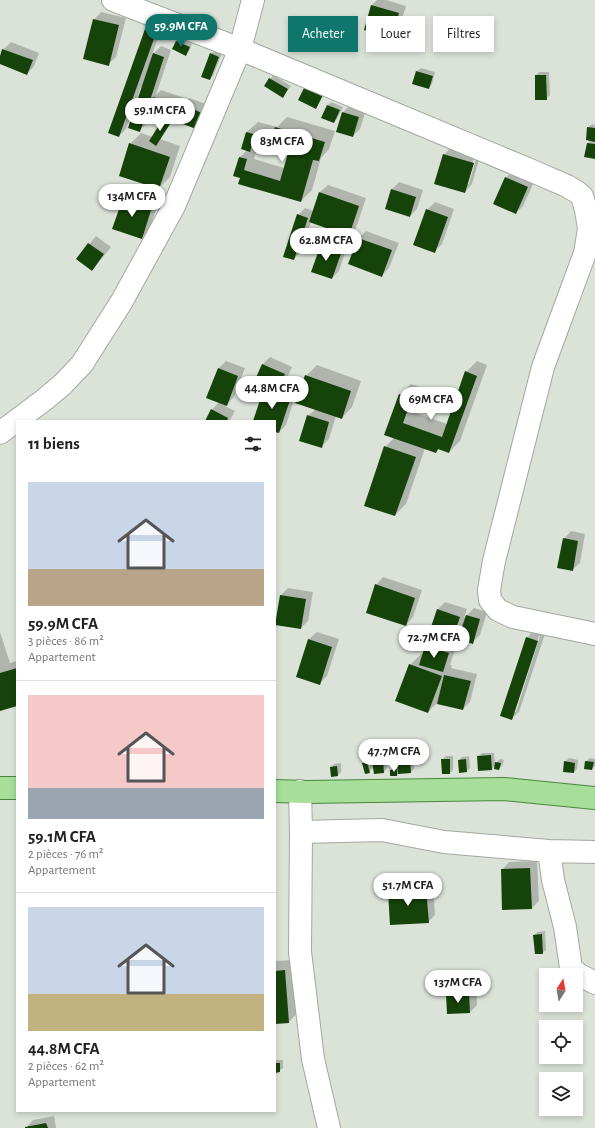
<!DOCTYPE html>
<html lang="fr">
<head>
<meta charset="utf-8">
<style>
	:root { --surface:#fff; --page:#f6f6f6; --text:#222; --muted:#767676; --line:#e0e0e0; --accent:#0f766e }
	body { margin:0; font-family:"Alegreya Sans",sans-serif; background:var(--page); color:var(--text); height:100vh; display:flex; flex-direction:column; font-size:15px; white-space:nowrap }
	* { box-sizing:border-box; margin:0 }
	p { font-size:13px; color:var(--muted) }
	.icon { flex:none; width:22px; height:22px; fill:none; stroke:currentColor; stroke-width:2; stroke-linecap:round; stroke-linejoin:round }
	.map { position:relative; flex:1; overflow:hidden }
	.drawer { position:absolute; left:16px; top:420px; width:260px; height:692px; display:flex; flex-direction:column; background:var(--surface); border-radius:0px; box-shadow:0 2px 6px #0003 }
	.drawer>* { flex:none }
	.hud { position:absolute; left:288px; top:16px; width:247px; height:36px; display:flex; gap:8px }
	.needle { width:26px; rotate:11deg }
	.tools { position:absolute; left:539px; top:968px; display:grid; gap:8px }
	.tools a { display:grid; place-items:center; width:44px; height:44px; border-radius:0px; background:var(--surface); box-shadow:0 2px 6px #0003; font-size:20px }
	.price { position:absolute; translate:-50% -34px; padding:0 9px; border-radius:14px; background:#fff; color:#222; font-size:13px; line-height:26px; filter:drop-shadow(0 1px 2px #0008) }
	.price::after { content:''; position:absolute; left:50%; top:24px; width:12px; height:9px; margin-left:-6px; background:inherit; clip-path:polygon(0 0,100% 0,50% 100%) }
	.price.current { background:var(--accent); color:#fff }
	ul { padding:0; list-style:none }
	li { display:grid; align-content:center; gap:8px; height:212px; padding:0 12px }
	li+li { border-top:1px solid var(--line) }
	li span { display:grid; place-items:center; height:124px; border-radius:0px; color:#555 }
	li>.icon { margin-inline-start:auto }
	span .icon { width:72px; height:72px; fill:#fffc; stroke-width:1 }
	li b { font-size:17px }
	h2 { display:flex; justify-content:space-between; align-items:center; height:48px; padding:0 12px; font-size:17px }
	.tag { padding:0 14px; border-radius:0px; background:var(--surface); box-shadow:0 2px 6px #0003; font-size:14px; line-height:36px }
	.tag.current { background:var(--accent); color:#fff }
	.map>svg:first-child { display:block }
	.shadow { fill:#0003; fill-rule:evenodd }
	.building { fill:#16430a }
	.lines { fill:none; stroke-linecap:round; stroke-linejoin:round }
	.minor-casing { stroke:#a1a99f; stroke-width:24 }
	.major-casing { stroke:#49873c; stroke-width:24 }
	.minor { stroke:#fff; stroke-width:22 }
	.major { stroke:#a6de9a; stroke-width:22 }
</style>
</head>
<body>
<div class="map">
<svg width="595" height="1128" viewBox="0 0 595 1128">
	<rect width="100%" height="100%" fill="#dbe3d9"/>
	<!-- shadow -->
	<path class="shadow" d="M377 0H386L406 6 399 29 392 36 372 5Z
		M101 12 126 18 116 57 108 64 94 20Z
		M153 23 162 26 152 55 161 46 171 50 156 95 161 90 185 98 183 104 189 98 209 105 196 128 179 112 174 118 151 110 147 123 140 130 143 88 141 87 126 129 119 136 145 30Z
		M180 38 192 44 189 51 185 54 173 49 177 41Z
		M11 42 39 53 34 66 27 74 0 63V58L3 50Z
		M215 50 222 53 213 76 210 79 211 54Z
		M421 68 435 72 432 84 429 88 417 71Z
		M539 72H549L550 95 546 99 536 76Z
		M273 75 291 86 283 96 266 86Z
		M331 102 343 107 337 119 334 122 323 117 328 105Z
		M350 105 366 110 360 129 353 136 337 131 343 112Z
		M167 117 173 120 160 139 180 146 170 177 159 188 130 144 141 133 153 137Z
		M287 117 335 131 329 149 321 158 312 190 301 201 241 177 240 157 247 150V132L258 122 277 127ZM256 144 281 152 283 150 289 152 284 168 254 159 257 148 253 147Z
		M592 124 595 125V158L588 143 591 140 588 128Z
		M451 147 480 156 472 184 465 192 444 155ZM474 158H476L469 184H466Z
		M513 170 535 180 523 206 516 213 506 178Z
		M399 182 423 190 417 209 410 216 392 189Z
		M328 185 366 198 356 228 348 235 311 222 301 252 294 259 298 215 305 208 314 211 320 192Z
		M131 191 159 200 149 231 142 238 124 198Z
		M435 202 454 209 442 244 434 252 427 210Z
		M366 231 399 243 389 268 382 275 350 264 359 238Z
		M96 236 111 247 99 262 92 270 77 259Z
		M329 238 348 244 339 271 332 278 322 245Z
		M270 357 292 367 284 384 281 388 296 393 286 425 279 432 275 431V421H254L264 392 268 387 262 365Z
		M226 361 245 368 234 397 225 406 235 411 229 421H206L212 410 219 402V368Z
		M477 361 487 365 460 441 449 452 439 449 436 452 425 448 406 504 395 515 385 447 394 438 400 394 411 384 422 388 413 412 447 424 466 372Z
		M317 365 361 381 352 407 342 418 336 416 329 439 321 447 308 416 316 409 306 376Z
		M571 531 585 534 580 563 572 570 564 539Z
		M383 577 422 590 413 617 406 625 376 585Z
		M288 588 313 592 308 621 301 628 276 624 281 595Z
		M445 602 467 609 464 618 474 608 487 612 480 635 472 643 461 632 451 642 438 609Z
		M534 630 545 634 519 712 511 719 527 638ZM539 636H540L516 712H513Z
		M0 632 10 663 17 661V705L0 708Z
		M317 632 339 639 327 676 319 684 297 677 309 639Z
		M434 639 456 646 450 665H452L451 668 477 674 470 702 463 709 437 703 428 712 410 665 421 654 424 655 426 647Z
		M482 753H494L495 764 500 759 504 760 502 766 499 769 496 765 492 769 478 757Z
		M413 756 414 769 411 772 399 773 397 775H391V770L394 767 398 766V760L401 757Z
		M446 756H453V770L450 773 442 760Z
		M469 756 470 768 466 772 459 760 462 757Z
		M386 757 387 768 384 772 374 767 369 772 364 763 367 760 371 759 372 763 377 758Z
		M569 758 578 760 577 769 574 772 565 762Z
		M590 758 595 759V766L592 769 585 768 586 761Z
		M341 763V772L338 775 332 776 331 767 334 764Z
		M537 861 539 901 532 908 502 870 509 862Z
		M433 882 435 915 428 922 389 891 396 884Z
		M545 931 546 950 542 953 534 935 538 932Z
		M296 960 299 1011 289 1022 275 1023V961Z
		M476 986 477 1005 470 1012 447 994 454 987Z
		M275 1060H283V1068L279 1071 275 1072Z
		M54 1116 56 1128H26L33 1120Z"/>
	<!-- building -->
	<path class="building" d="M371 5 399 13 393 38 364 30Z
		M93 19 119 25 109 66 83 59Z
		M145 29 156 33 119 137 108 133Z
		M176 41 190 47 186 56 172 49Z
		M2 49 33 60 27 75 0 64V56Z
		M153 53 164 57 140 132 128 128Z
		M210 53 219 57 210 80 201 77Z
		M416 71 433 76 429 89 412 84Z
		M535 75H546L547 100H535Z
		M269 78 288 89 283 98 264 86Z
		M305 86 323 95 316 109 298 100Z
		M153 97 178 105 174 119 149 111Z
		M181 104 202 113 196 129 175 121Z
		M327 105 340 110 334 123 321 118Z
		M342 112 359 117 353 137 336 132Z
		M163 119 170 124 156 146 149 141Z
		M275 127 325 142 319 161 313 160 301 202 238 184 240 178 233 176 239 157 247 159 244 170 280 181 288 153 282 151V153L252 144 250 152 241 149 246 132 272 139Z
		M587 127 595 128V142L586 140Z
		M129 143 170 157 159 189 119 176Z
		M587 143 595 144V159L584 157Z
		M443 154 474 163 465 193 434 184Z
		M505 177 528 187 516 214 493 204Z
		M391 189 416 197 410 217 385 209Z
		M319 192 359 206 349 236 309 222Z
		M123 198 152 207 142 239 112 229Z
		M426 209 448 217 435 253 413 245Z
		M297 214 308 218 294 260 283 257Z
		M358 238 392 250 382 277 348 264Z
		M88 243 104 254 92 271 76 259Z
		M321 244 342 251 332 279 311 272Z
		M262 364 285 374 277 392 254 382Z
		M218 368 238 376 227 406 206 398Z
		M465 371 477 376 449 453 438 449 436 453 384 435 399 394 412 398 403 423 442 437Z
		M305 375 351 391 342 419 295 403Z
		M263 391 290 400 279 433 275 432V421H253Z
		M211 409 228 418 227 421H205Z
		M307 415 329 422 322 448 299 441Z
		M384 446 416 457 395 516 364 506Z
		M563 538 578 541 573 571 557 568Z
		M375 584 415 598 406 626 366 613Z
		M280 595 306 599 301 629 275 625Z
		M437 609 460 617 451 643 428 636Z
		M466 615 480 619 473 644 458 639Z
		M526 637 538 641 512 720 500 716Z
		M308 639 332 647 320 685 296 677Z
		M425 646 449 653 443 672 419 665Z
		M409 664 442 676 428 713 395 701Z
		M17 668V706L0 711V673Z
		M444 675 471 681 463 710 437 704Z
		M491 755 492 770 478 771 477 756Z
		M410 759 411 773 398 774 397 760Z
		M441 759H450V774H442Z
		M466 759 467 772 459 773 458 760Z
		M383 760 384 773 374 774 372 761Z
		M564 761 575 763 574 773 563 772Z
		M585 761 594 762 592 770 584 769Z
		M367 762 370 773 365 774 362 763Z
		M495 762 501 763 499 770 494 769Z
		M337 766 338 776 331 777 330 767Z
		M397 769V776H390V770Z
		M530 868 532 909 502 910 501 869Z
		M426 888 429 923 390 925 388 891Z
		M542 934 543 954H535L533 935Z
		M285 970 289 1023 275 1024V971Z
		M469 993 470 1013 447 1014 446 994Z
		M275 1063H280V1072L275 1073Z
		M46 1123 48 1128H25V1127Z"/>
	<g class="lines">
		<defs>
			<path id="minor" d="M113 0 240 49 530 170 567 186 577 192 582 196 586 210 589 229 585 253 543 367 494 561 489 590 490 600 498 610 513 617 595 634
				M0 433 44 400 63 384 82 364 122 301 174 206 240 49 253 0
				M300 791 301 832 300 952 313 1059 329 1128
				M301 832 382 830 444 842 549 851 595 852
				M549 851 553 880 565 927 571 968 578 974 595 983"/>
			<path id="major" d="M0 788H17
				M275 791 306 792 504 789 595 798"/>
		</defs>
		<!-- minor casing -->
		<use href="#minor" class="minor-casing"/>
		<!-- major casing -->
		<use href="#major" class="major-casing"/>
		<!-- minor -->
		<use href="#minor" class="minor"/>
		<!-- major -->
		<use href="#major" class="major"/>
	</g>
</svg>
<div class="tools">
<a><svg class="needle" viewBox="-14 -14 28 28"><path d="M0-13l5 13h-10z" fill="#e53935"/><path d="M0 13l5-13h-10z" fill="#767676"/></svg></a>
<a><svg class="icon" aria-label="locate" viewBox="0 0 24 24"><circle cx="12" cy="12" r="6"/><path d="M12 2v4M12 18v4M2 12h4M18 12h4"/></svg></a>
<a><svg class="icon" aria-label="layers" viewBox="0 0 24 24"><path d="M12 4l9 5-9 5-9-5zM3 14l9 5 9-5"/></svg></a>
</div>
<b class="price current" style="left:181px;top:48px">59.9M CFA</b>
<b class="price" style="left:160px;top:132px">59.1M CFA</b>
<b class="price" style="left:282px;top:163px">83M CFA</b>
<b class="price" style="left:132px;top:218px">134M CFA</b>
<b class="price" style="left:326px;top:262px">62.8M CFA</b>
<b class="price" style="left:272px;top:410px">44.8M CFA</b>
<b class="price" style="left:431px;top:421px">69M CFA</b>
<b class="price" style="left:434px;top:659px">72.7M CFA</b>
<b class="price" style="left:394px;top:773px">47.7M CFA</b>
<b class="price" style="left:408px;top:907px">51.7M CFA</b>
<b class="price" style="left:458px;top:1004px">137M CFA</b>
<div class="hud">
<a class="tag current">Acheter</a>
<a class="tag">Louer</a>
<a class="tag">Filtres</a>
</div>
<section class="drawer">
<h2>11 biens<svg class="icon" aria-label="filters" viewBox="0 0 24 24"><path d="M4 7h16M4 17h16"/><circle cx="9" cy="7" r="2"/><circle cx="15" cy="17" r="2"/></svg></h2>
<ul>
<li><span style="background:linear-gradient(#c9d6e8 70%,#b9a48a 0)"><svg class="icon" aria-label="home" viewBox="0 0 24 24"><path d="M3 11l9-7 9 7M6 9v11h12V9"/></svg></span><div><b>59.9M CFA</b><p>3 pièces · 86 m²</p><p>Appartement</p></div></li>
<li><span style="background:linear-gradient(#f6c9c9 75%,#9aa5b1 0)"><svg class="icon" aria-label="home" viewBox="0 0 24 24"><path d="M3 11l9-7 9 7M6 9v11h12V9"/></svg></span><div><b>59.1M CFA</b><p>2 pièces · 76 m²</p><p>Appartement</p></div></li>
<li><span style="background:linear-gradient(#c9d6e8 70%,#c2b280 0)"><svg class="icon" aria-label="home" viewBox="0 0 24 24"><path d="M3 11l9-7 9 7M6 9v11h12V9"/></svg></span><div><b>44.8M CFA</b><p>2 pièces · 62 m²</p><p>Appartement</p></div></li>
</ul>
</section>
</div>
</body>
</html>
